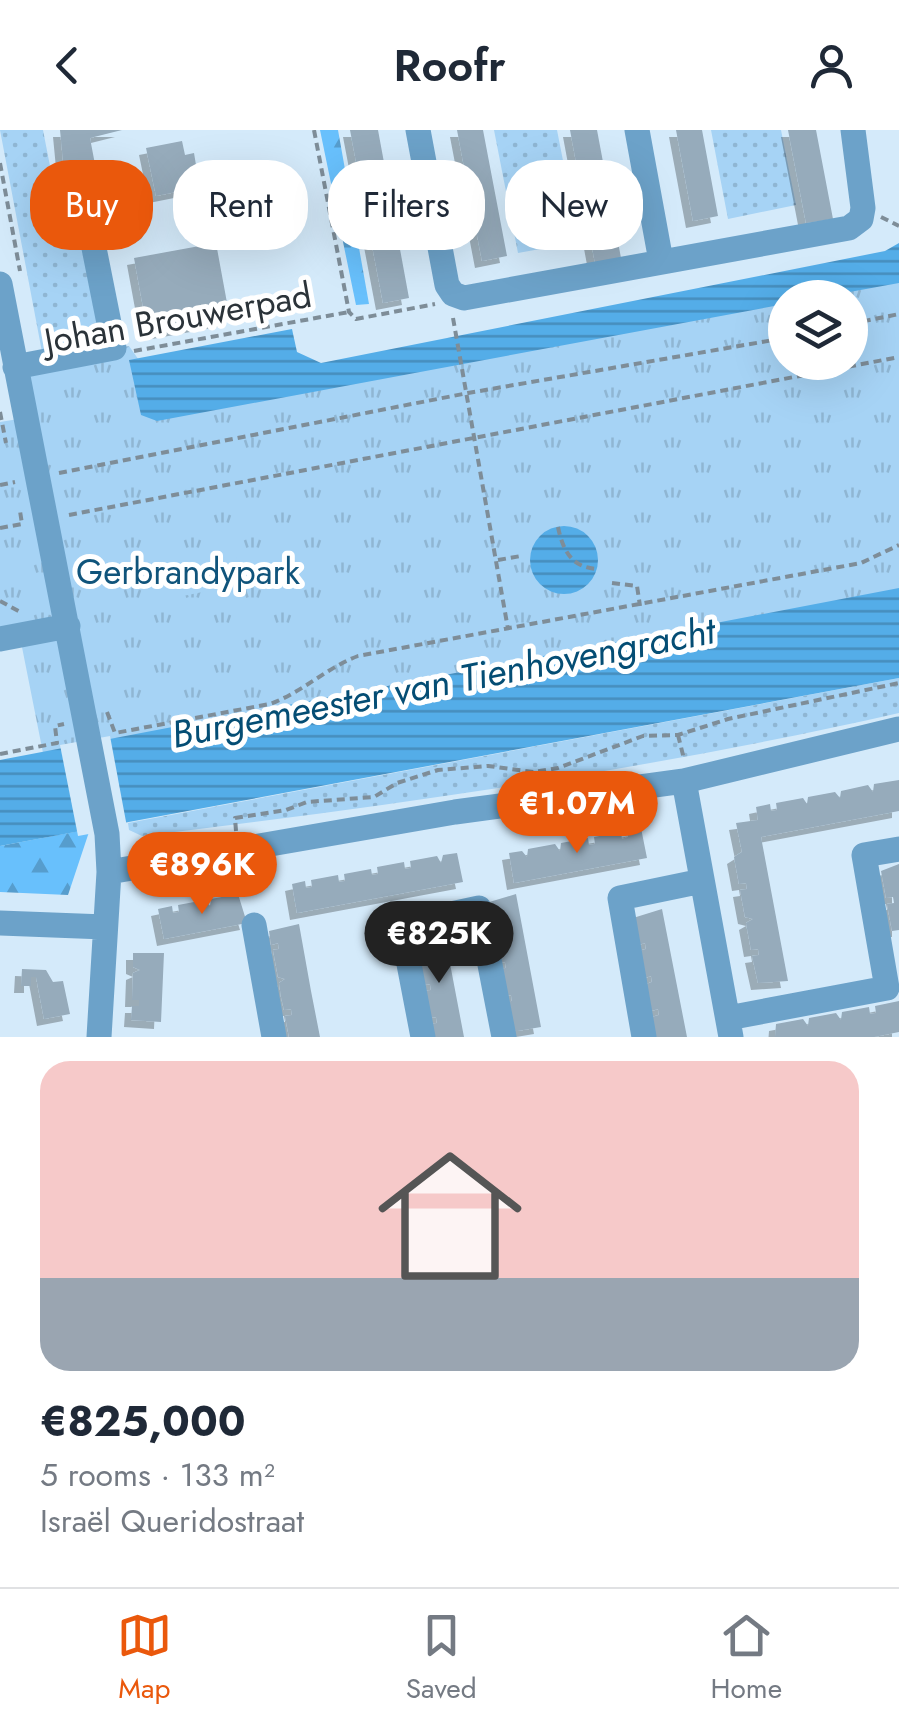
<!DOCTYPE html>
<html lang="en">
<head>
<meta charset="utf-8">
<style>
	:root { --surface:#fff; --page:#f2f2f3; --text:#1f2937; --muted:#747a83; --line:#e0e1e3; --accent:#ea580c }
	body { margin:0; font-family:Jost,sans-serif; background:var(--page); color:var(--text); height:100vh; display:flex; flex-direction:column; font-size:38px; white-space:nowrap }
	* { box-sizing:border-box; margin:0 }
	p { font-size:32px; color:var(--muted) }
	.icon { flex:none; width:55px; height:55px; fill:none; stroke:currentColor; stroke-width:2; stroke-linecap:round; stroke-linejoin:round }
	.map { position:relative; height:907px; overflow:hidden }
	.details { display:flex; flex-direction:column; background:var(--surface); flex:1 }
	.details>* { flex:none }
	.top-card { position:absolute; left:30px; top:30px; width:840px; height:90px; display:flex; gap:20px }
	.buttons { position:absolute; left:768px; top:150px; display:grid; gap:20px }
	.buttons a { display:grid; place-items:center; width:100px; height:100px; border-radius:50%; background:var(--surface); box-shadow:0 10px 40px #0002; font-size:50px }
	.price { position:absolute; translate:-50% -85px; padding:0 22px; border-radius:35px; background:var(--accent); color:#fff; font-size:32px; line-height:65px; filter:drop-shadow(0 2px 5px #0008) }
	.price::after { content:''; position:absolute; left:50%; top:60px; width:30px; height:22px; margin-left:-15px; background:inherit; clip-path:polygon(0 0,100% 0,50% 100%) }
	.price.selected { background:#222; color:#fff }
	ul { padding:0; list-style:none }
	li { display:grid; align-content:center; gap:20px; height:530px; padding:0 40px }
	li span { display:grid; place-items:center; height:310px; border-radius:30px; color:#555 }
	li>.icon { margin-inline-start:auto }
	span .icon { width:180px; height:180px; fill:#fffc; stroke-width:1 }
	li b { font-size:42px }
	.tag { padding:0 35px; border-radius:40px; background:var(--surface); box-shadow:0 10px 40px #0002; font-size:35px; line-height:90px }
	.tag.selected { background:var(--accent); color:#fff }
	header { display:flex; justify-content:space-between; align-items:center; height:130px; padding:0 40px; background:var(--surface); font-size:45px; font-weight:600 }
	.tab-bar { display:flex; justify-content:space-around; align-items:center; height:140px; border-top:2px solid var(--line); background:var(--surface); font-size:28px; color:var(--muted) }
	.tab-bar a { display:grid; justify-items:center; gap:5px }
	.tab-bar .selected { color:var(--accent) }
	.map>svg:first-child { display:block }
	.grass { fill:url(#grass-dots) }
	.forest { fill:url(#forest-firs) }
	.park { fill:url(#park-tufts); fill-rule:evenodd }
	.pitch { fill:#a6d3f5 }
	.water { fill:url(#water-rules) }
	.pier { fill:#d4eafa }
	.building { fill:#96abbb; filter:url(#shadow) }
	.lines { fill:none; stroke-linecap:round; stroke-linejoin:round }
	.path { stroke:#7e8d98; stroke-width:4; stroke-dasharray:8 5; stroke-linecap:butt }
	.minor { stroke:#6ca2c9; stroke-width:25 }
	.labels { text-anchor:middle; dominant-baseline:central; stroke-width:10; stroke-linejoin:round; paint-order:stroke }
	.street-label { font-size:35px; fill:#2b3339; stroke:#fff }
	.park-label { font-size:35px; fill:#10547b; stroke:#fff }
	.water-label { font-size:38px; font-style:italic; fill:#044d74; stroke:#fff }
</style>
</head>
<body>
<header><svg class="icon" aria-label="back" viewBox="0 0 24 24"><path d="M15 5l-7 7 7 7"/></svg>Roofr<svg class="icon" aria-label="person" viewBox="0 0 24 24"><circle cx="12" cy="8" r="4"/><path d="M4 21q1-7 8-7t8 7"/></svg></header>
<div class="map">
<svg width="899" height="907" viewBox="0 0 899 907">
	<defs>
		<pattern id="grass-dots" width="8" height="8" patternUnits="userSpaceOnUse" patternTransform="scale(2.5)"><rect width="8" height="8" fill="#a6d3f5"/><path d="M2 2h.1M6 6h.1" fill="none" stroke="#8fb6d3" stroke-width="1.8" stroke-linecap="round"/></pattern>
		<pattern id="forest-firs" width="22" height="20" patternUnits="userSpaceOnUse" patternTransform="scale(2.5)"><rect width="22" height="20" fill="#68c0fc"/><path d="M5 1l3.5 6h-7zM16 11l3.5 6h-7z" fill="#569dcd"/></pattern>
		<pattern id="park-tufts" width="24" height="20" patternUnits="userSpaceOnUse" patternTransform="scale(2.5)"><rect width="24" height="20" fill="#a6d3f5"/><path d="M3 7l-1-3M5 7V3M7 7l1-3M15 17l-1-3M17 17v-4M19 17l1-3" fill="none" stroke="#8fb6d3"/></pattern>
		<pattern id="water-rules" width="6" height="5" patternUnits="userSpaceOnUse" patternTransform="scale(2.5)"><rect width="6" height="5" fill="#54ade8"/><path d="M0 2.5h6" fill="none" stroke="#468dbd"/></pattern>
		<filter id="shadow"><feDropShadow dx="-7" dy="7" stdDeviation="0" flood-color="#0004"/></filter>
	</defs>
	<rect width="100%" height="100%" fill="#d4eafa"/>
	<!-- grass -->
	<path class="grass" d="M0 0H43L62 98 83 95 104 208 42 222Z
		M494 0H557L579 112 518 123Z
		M711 0H781L796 75 728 89Z
		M899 548V583C649 640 397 675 142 706L129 700 128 693Z"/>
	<!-- forest -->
	<path class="forest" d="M320 0H338L369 174 356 175Z
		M90 699 68 765 0 762V716Z"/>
	<!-- park -->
	<path class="park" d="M899 145V475L46 638 18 497 0 498V292L37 286 25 234 129 216 172 277ZM785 168H850V232H785Z"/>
	<!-- pitch -->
	<path class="pitch" d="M236 425 242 454 183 466 178 436Z"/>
	<!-- water -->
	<path class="water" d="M899 113V153L822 167 785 168V174L157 291 141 285 129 230 292 199 297 222 321 233 885 121Z
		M530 430a34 34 0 1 1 68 0a34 34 0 1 1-68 0Z
		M899 458V548L0 716V630Z"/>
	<!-- pier -->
	<path class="pier" d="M110 606 127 697 78 706 60 615Z"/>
	<!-- building -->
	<path class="building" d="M60 0H122L90 8 104 82 76 87 67 41H64Z
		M350 0H378L409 168 383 173Z
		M457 0H483L507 126 482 131Z
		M570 0H597L621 128 595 133Z
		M676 0H702L718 86 693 91Z
		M788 0H816L833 89 806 93Z
		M182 11 185 25 194 23 197 41 188 42 191 59 156 66 146 18Z
		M216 113 230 189 148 204 134 128Z
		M899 650V681L761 707 788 851 758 853 752 826 759 825 758 819 751 820 746 793 753 789 745 787 740 760 747 759 746 753 739 754 734 727 742 722 736 693 758 690 756 677 770 674 771 681 777 680 776 673 803 668 807 674 808 667 835 662 840 668 841 661 868 655 873 662 874 654Z
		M641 698 647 728 514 753 509 723 522 721 527 727 528 719 555 714 560 721 561 713 588 708 589 715 595 714 594 707 621 702 622 709 628 707 627 701Z
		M457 723 463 752 297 783 292 754 305 751 306 758 312 757 311 750 338 745 339 752 345 751 344 744 371 739 372 745 378 744 377 737 404 732 405 739 411 738 410 731 437 726 441 733 443 725Z
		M899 734V800L892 801 887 774 894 773 893 767 886 768 881 741Z
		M238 764 247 793 164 809 158 779 172 776 173 783 179 782 178 775 205 770 210 776 211 769Z
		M516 764 541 897 517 901 510 900 505 872 512 871 511 865 504 866 499 839 506 838 505 832 498 833 493 806 499 805 498 799 492 800 486 773Z
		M662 779 687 907H656L652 887 659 885 658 879 651 881 646 854 652 852 651 846 645 848 639 821 646 819 645 813 638 815 633 788Z
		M299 794 311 861 320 907H289L285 886 292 885 291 879 284 880 281 867 279 853 285 849 278 847 273 820 279 819 278 813 271 815 269 801Z
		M444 802 464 907H433L430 894 437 893 436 887 429 888 424 861 431 860 430 854 423 855 418 828 424 824 417 822 414 809Z
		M133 823H164L161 892 131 890 132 876H139V870H132L133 843 140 840 133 837Z
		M22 839 46 840 53 852 63 851 70 884 44 889 36 847H31V856H21Z
		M899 871V902L874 907H775L776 894 803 889 808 896 809 888 836 883 841 890 842 882 869 877 870 884 876 883 875 876Z"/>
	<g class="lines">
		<!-- path -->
		<path class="path" d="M314 0 349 182 356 189 435 174
			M0 33 20 141
			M881 87 899 96
			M453 188 508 499
			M850 194 899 184
			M134 221 349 182
			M0 282 6 313
			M59 343 468 263 785 208
			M0 355 15 352
			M69 385 899 227
			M558 397C563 421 572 438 598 439
			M0 398 22 394 20 381
			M498 430 521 426
			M612 453 637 456 640 476
			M0 471 22 483
			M107 582 115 603 270 574C303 562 326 538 358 526L861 433 899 415
			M678 605 684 629
			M0 624 57 613 55 596 64 594
			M236 701 235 688 286 680 307 672 374 667 397 653 438 640 488 636 534 642 558 638 643 606 678 605 728 589 899 553"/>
		<!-- minor -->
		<path class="minor" d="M418 0 447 155 453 164 464 168 849 98 861 89 863 78 853 0
			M637 0 661 131
			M0 154 107 704 109 742 99 907
			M15 237 114 218 92 108 132 100
			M0 509 68 496
			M684 651 731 907
			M109 742 455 682 684 651 899 599
			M0 793 105 797
			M254 795 274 907
			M728 888 887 858 864 725 899 719
			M423 907 403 803 409 793 479 778 504 907
			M644 907 620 768 702 751"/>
	</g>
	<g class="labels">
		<!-- street labels -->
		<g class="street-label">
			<text transform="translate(178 188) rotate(-10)">Johan Brouwerpad</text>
		</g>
		<!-- park labels -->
		<g class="park-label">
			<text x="188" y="442">Gerbrandypark</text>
		</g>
		<!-- water labels -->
		<g class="water-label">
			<text transform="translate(443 552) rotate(-11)">Burgemeester van Tienhovengracht</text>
		</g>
	</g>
</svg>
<div class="buttons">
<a><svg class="icon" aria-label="layers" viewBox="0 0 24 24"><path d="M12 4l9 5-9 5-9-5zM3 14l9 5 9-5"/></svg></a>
</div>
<b class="price" style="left:577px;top:726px">€1.07M</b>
<b class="price" style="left:202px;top:787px">€896K</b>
<b class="price selected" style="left:439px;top:856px">€825K</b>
<div class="top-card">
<a class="tag selected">Buy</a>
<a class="tag">Rent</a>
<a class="tag">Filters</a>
<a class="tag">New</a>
</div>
</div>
<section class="details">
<ul>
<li><span style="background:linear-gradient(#f6c9c9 70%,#9aa5b1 0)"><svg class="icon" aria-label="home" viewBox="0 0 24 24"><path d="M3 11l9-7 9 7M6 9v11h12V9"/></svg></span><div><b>€825,000</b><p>5 rooms · 133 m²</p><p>Israël Queridostraat</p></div></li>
</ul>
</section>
<nav class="tab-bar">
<a class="selected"><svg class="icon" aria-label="map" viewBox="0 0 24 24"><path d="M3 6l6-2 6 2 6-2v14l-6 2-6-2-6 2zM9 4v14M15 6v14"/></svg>Map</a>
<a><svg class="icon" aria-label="saved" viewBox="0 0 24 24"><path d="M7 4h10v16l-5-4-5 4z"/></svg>Saved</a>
<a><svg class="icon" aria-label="home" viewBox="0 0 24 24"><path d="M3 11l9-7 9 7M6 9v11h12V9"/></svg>Home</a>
</nav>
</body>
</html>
